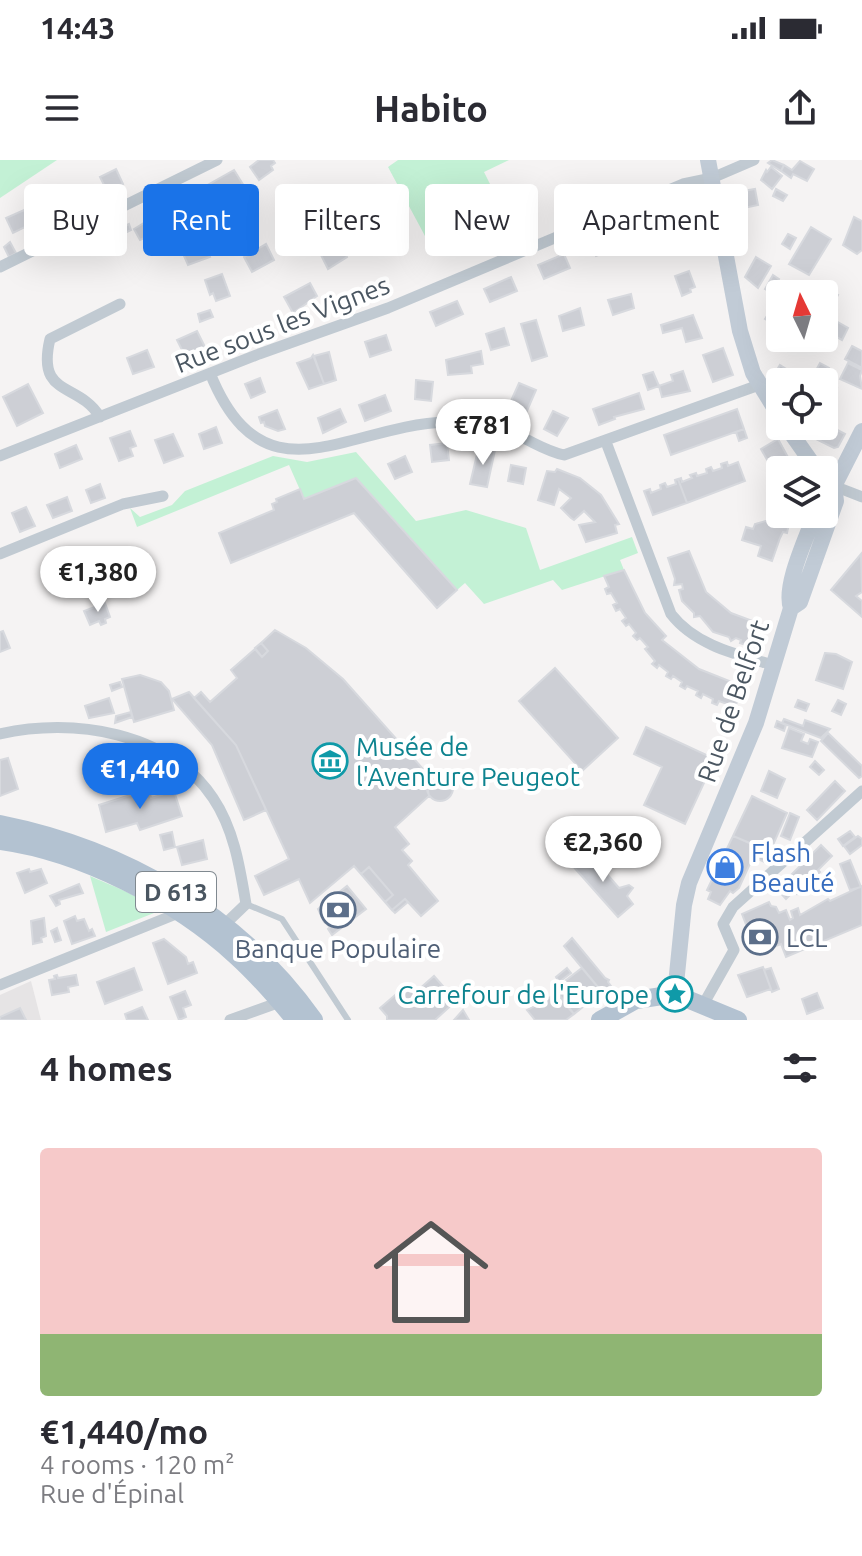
<!DOCTYPE html>
<html lang="en">
<head>
<meta charset="utf-8">
<style>
	:root { --surface:#fff; --page:#f2f2f3; --text:#2b2b33; --muted:#7c7c81; --line:#e1e1e2; --accent:#1a73e8 }
	body { margin:0; font-family:Ubuntu,sans-serif; background:var(--page); color:var(--text); height:100vh; display:flex; flex-direction:column; font-size:30px; white-space:nowrap }
	* { box-sizing:border-box; margin:0 }
	p { font-size:26px; color:var(--muted) }
	.icon { flex:none; width:44px; height:44px; fill:none; stroke:currentColor; stroke-width:2; stroke-linecap:round; stroke-linejoin:round }
	.map { position:relative; height:860px; overflow:hidden }
	.details { display:flex; flex-direction:column; background:var(--surface); flex:1 }
	.details>* { flex:none }
	.hud { position:absolute; left:24px; top:24px; width:814px; height:72px; display:flex; gap:16px }
	.needle { width:52px; rotate:355deg }
	.fabs { position:absolute; left:766px; top:120px; display:grid; gap:16px }
	.fabs a { display:grid; place-items:center; width:72px; height:72px; border-radius:8px; background:var(--surface); box-shadow:0 8px 32px #0002; font-size:40px }
	.price { position:absolute; translate:-50% -68px; padding:0 18px; border-radius:28px; background:#fff; color:#222; font-size:26px; line-height:52px; filter:drop-shadow(0 2px 4px #0008) }
	.price::after { content:''; position:absolute; left:50%; top:48px; width:24px; height:18px; margin-left:-12px; background:inherit; clip-path:polygon(0 0,100% 0,50% 100%) }
	.price.current { background:var(--accent); color:#fff }
	ul { padding:0; list-style:none }
	li { display:grid; align-content:center; gap:16px; height:424px; padding:0 40px }
	li+li { border-top:2px solid var(--line) }
	li span { display:grid; place-items:center; height:248px; border-radius:8px; color:#555 }
	li>.icon { margin-inline-start:auto }
	span .icon { width:144px; height:144px; fill:#fffc; stroke-width:1 }
	li b { font-size:34px }
	h2 { display:flex; justify-content:space-between; align-items:center; height:96px; padding:0 40px; font-size:34px }
	.tag { padding:0 28px; border-radius:8px; background:var(--surface); box-shadow:0 8px 32px #0002; font-size:28px; line-height:72px }
	.tag.current { background:var(--accent); color:#fff }
	.status { display:flex; justify-content:space-between; align-items:center; height:56px; padding:0 40px; background:var(--surface); direction:ltr }
	.status svg { height:22px; fill:currentColor }
	header { display:flex; justify-content:space-between; align-items:center; height:104px; padding:0 40px; background:var(--surface); font-size:36px; font-weight:600 }
	.map>svg:first-child { display:block }
	.education { fill:#e6e4e5 }
	.green { fill:#c3f1d5 }
	.building { fill:#cdcfd5; stroke:#d7d9de; stroke-width:2 }
	.lines { fill:none; stroke-linecap:round; stroke-linejoin:round }
	.lane { stroke:#c1cad2; stroke-width:6 }
	.street { stroke:#c1cad2; stroke-width:11 }
	.secondary { stroke:#c1cbd6; stroke-width:16 }
	.primary { stroke:#b3c2d1; stroke-width:18 }
	.labels { text-anchor:middle; dominant-baseline:central; stroke-width:8; stroke-linejoin:round; paint-order:stroke }
	.shield { fill:#fff; stroke:#808990; stroke-width:2 }
	.shield-label { font-size:24px; font-weight:bold; fill:#4a5661 }
	.street-label { font-size:26px; fill:#4a5661; stroke:#fff }
	.culture-label { font-size:26px; fill:#0d838f; stroke:#fff; text-anchor:start }
	.shop-label { font-size:26px; fill:#366cbe; stroke:#fff; text-anchor:start }
	.service-label { font-size:26px; fill:#4e5e75; stroke:#fff; text-anchor:start }
</style>
</head>
<body>
<div class="status"><b>14:43</b><svg viewBox="0 0 49 12"><path d="M0 12V9h3v3zM5 12V6h3v6zM10 12V3h3v9zM15 12V0h3v12zM26 1h20v11H26zM47 4h2v5h-2z"/></svg></div>
<header><svg class="icon" aria-label="menu" viewBox="0 0 24 24"><path d="M4 6h16M4 12h16M4 18h16"/></svg>Habito<svg class="icon" aria-label="share" viewBox="0 0 24 24"><path d="M12 15V3M7 8l5-5 5 5M5 13v7h14v-7"/></svg></header>
<div class="map">
<svg width="862" height="860" viewBox="0 0 862 860">
	<rect width="100%" height="100%" fill="#f5f3f3"/>
	<!-- education -->
	<path class="education" d="M31 821 41 860H0V835Z"/>
	<!-- green -->
	<path class="green" d="M0 0H57L0 38Z
		M398 0H509L484 12 499 42 425 76 388 7Z
		M356 292 416 361 466 350 526 368 540 410 632 377 638 393 620 400 624 410 562 430 553 420 484 444 465 423 457 430 356 318 304 339 289 305 137 367 130 348 140 357 172 345 185 331 273 296 307 302Z
		M90 716C107 724 147 737 154 753L106 772Z"/>
	<!-- building -->
	<path class="building" d="M259 0H273L275 3 271 6 273 10 259 20 250 7Z
		M772 0 784 5 781 11 768 3Z
		M800 1 814 9 807 21 793 14 791 18 781 11 784 5 792 10Z
		M771 7 782 16 772 29 761 20 766 10 767 12Z
		M116 9 123 24 107 31 100 17Z
		M234 10 244 26 225 41 223 36 214 41 206 26Z
		M59 27 67 42 46 53 39 38Z
		M755 29 758 45 734 50 731 33Z
		M776 29 787 35 783 41 773 36Z
		M92 41 98 52 87 58 80 47Z
		M694 41 697 60 681 63 680 57 677 58 678 44Z
		M24 50 31 64 13 73 6 58Z
		M854 57 862 61V90L857 94 843 85Z
		M152 58 158 72 140 80 134 69Z
		M670 61 671 71 662 73 660 63Z
		M53 62 58 72 48 78 42 68Z
		M129 64 131 70 121 75 119 69Z
		M626 67 632 81 596 96 590 82Z
		M811 67 831 79 809 115 789 104Z
		M42 68 48 78 41 81 36 71Z
		M788 74 796 78 790 89 782 84Z
		M203 80 210 97 188 105 181 89Z
		M10 82 16 93 9 97 4 87Z
		M341 83 347 97 328 109 320 93Z
		M266 84 274 100 252 112 244 97Z
		M564 94 570 108 544 119 538 105Z
		M756 97 771 106 758 128 745 117Z
		M689 111 695 127 690 129 691 132 682 136 675 116Z
		M222 114 230 136 216 141 213 133 210 135 205 120Z
		M773 115 779 119 771 132 765 129Z
		M511 117 517 131 490 142 484 129Z
		M310 123 317 136 293 153 284 137Z
		M787 124 800 132 799 134H781Z
		M823 127 838 135 824 161V134H819Z
		M631 134 634 148 613 155 608 140Z
		M780 136V168L765 159Z
		M457 141 463 154 436 166 430 152Z
		M580 148 584 165 563 171 559 156Z
		M210 150 213 157 200 162 198 154Z
		M693 155 702 178 686 182 682 168 663 173 661 165Z
		M536 160 547 196 532 201 521 164Z
		M836 161 848 168 842 180 830 173Z
		M504 168 509 185 491 190 486 174Z
		M197 171 205 187 185 196 177 180Z
		M386 175 391 190 370 197 365 182Z
		M852 186 862 191V208L845 199Z
		M723 188 733 215 713 222 703 195Z
		M147 190 154 207 133 214 127 198Z
		M481 191 483 204 471 206 472 213 448 215 446 200Z
		M329 192 336 220 324 224 314 196Z
		M313 195 324 224 309 229 297 203 311 198Z
		M820 203 829 208 824 218 815 212Z
		M848 203 862 210 860 216 862 229 840 219Z
		M780 205 796 215 792 222H780V229L769 223Z
		M683 211 690 231 662 237 659 226 673 221 671 215Z
		M653 212 659 226 648 230 643 215Z
		M260 218 265 232 251 238 245 224Z
		M820 218 837 228 828 242 824 240V222H818Z
		M416 220 433 222 431 241 415 239Z
		M519 223 536 230 527 251 510 243Z
		M28 224 43 253 17 266 3 237Z
		M639 233 644 249 614 257 615 259 599 265 593 249Z
		M385 235 391 251 365 261 359 245Z
		M340 249 346 262 323 273 318 258Z
		M737 249 744 269 671 295 664 275Z
		M277 250 285 269 278 271 265 266 264 262 261 263 259 257Z
		M553 251 568 258 557 276 544 269Z
		M824 256 832 259 828 265 845 274 838 287 834 288 818 280 827 263 824 262Z
		M824 262 827 263 818 280 812 277 817 266H824Z
		M216 267 222 283 204 289 199 274Z
		M744 269 747 278 739 281 736 272Z
		M130 271 136 286 130 288 133 296 119 301 110 278Z
		M173 274 183 296 164 303 155 280Z
		M778 279 795 310H780V323L761 289Z
		M447 283 449 300 432 302 430 285Z
		M76 285 82 299 60 308 55 294Z
		M479 286 495 290 487 327 470 324Z
		M405 296 412 312 395 319 388 304Z
		M727 302 728 306 738 302 745 321 687 343 678 319 681 318 682 322 692 318 690 315 696 313 697 316 707 313 706 309 711 307 713 311 722 308 721 304Z
		M511 305 526 308 523 324 508 321Z
		M557 309 580 318 601 335 619 364 615 365 617 373 586 382 579 365 595 362 584 351 574 360 571 358 561 348 571 338 559 329 554 345 538 340 547 311 555 312Z
		M356 318 457 430 437 448 354 353 231 403 219 373 274 350 272 344 277 342 276 339 300 329 304 339Z
		M678 319 687 343 653 355 644 331 650 329 651 333 661 329 660 325 665 323 667 327 676 324 675 320Z
		M100 324 105 338 91 343 86 330Z
		M67 337 72 351 53 358 47 345Z
		M26 347 35 366 20 372 12 353Z
		M791 354 787 373 783 372 780 378 772 401 758 396 761 386 742 380 746 367 753 369 755 364Z
		M689 391 706 432 731 453 763 465 755 488 740 483 741 480 736 478 731 481 729 477 713 472 700 456 694 457V453L682 441 679 430 683 429 682 424 674 425 675 419 668 398Z
		M861 394 862 432 856 436 862 441V457L831 430Z
		M624 410 645 453 666 476 662 480 699 509 742 526 734 551 728 549 730 545 719 541 717 545 712 543 713 539 703 534 701 538 696 535 698 531 687 526 685 529 680 526 682 522 673 516 671 519 666 516 668 512 659 505 657 508 652 504 655 501 645 489 648 487 640 478 637 480 633 476 636 473 629 464 626 466 622 461 626 458 620 449 616 451 613 445 617 443 611 433 607 434 605 429 609 427 604 416Z
		M105 443 110 457 105 459 106 463 101 465 99 461 90 465 84 451Z
		M275 470 306 488 343 519 431 618 427 625 429 636 395 667 409 684 402 690 412 701 408 705 438 741 421 756 405 739 392 750 385 742 393 735 369 707 361 714 354 706 310 743 299 719 264 735 255 716 289 699 236 585 194 538 201 532 210 542 237 518 231 510 255 489 262 497 268 491 261 483Z
		M3 471 10 488 0 492V472Z
		M261 483 268 491 262 497 255 488Z
		M825 493 836 494 852 502 843 529 816 520Z
		M555 508 618 578 582 611 519 541Z
		M140 515 161 522 169 531 174 550 134 562 122 519Z
		M120 522 122 527 112 531 110 525Z
		M189 532 236 585 266 650 244 660 212 585 172 539Z
		M109 538 114 553 89 558 85 546Z
		M798 540 809 544 806 551 795 547Z
		M838 540 846 544 841 555 832 551Z
		M131 552 132 557 115 563 116 556Z
		M784 559 803 566 805 560 830 569 821 578 782 563Z
		M777 561 786 565 784 571 775 567Z
		M646 567 715 599 685 664 644 645 662 607 634 594Z
		M789 568 804 574 801 581 808 584 810 579 818 582 812 597 782 588Z
		M828 573 862 606V616L859 618 821 581Z
		M8 598 18 629 0 636V600Z
		M815 601 824 610 819 615 810 607Z
		M769 611 785 619 777 638 761 631Z
		M427 628a13 13 0 1 1 26 0a13 13 0 1 1-26 0Z
		M835 621 845 631 817 660 807 650Z
		M149 629 151 638 174 631 182 656 140 670 137 663 106 672 99 645Z
		M752 636 787 653 770 692 733 676Z
		M790 653 799 657 790 680 781 676Z
		M850 671 855 677 843 686 838 679Z
		M172 672 175 687 164 690 160 675Z
		M733 676 772 692 767 703 753 697 739 728 733 733 730 731 720 745 708 739 711 732 707 730Z
		M858 676 862 679V685L850 694 844 686Z
		M203 680 207 699 182 705 177 687Z
		M821 685 832 696 818 710 820 712 797 734 794 731 786 739 777 729Z
		M587 691 619 728 629 725 633 728 627 736 633 744 618 757 571 704 581 693Z
		M850 700 861 727 850 730 840 704Z
		M369 707 393 735 385 742 361 714Z
		M29 709 30 712 41 709 47 723 25 733 17 713Z
		M79 724 83 733 59 740 60 744 56 746 50 736Z
		M347 726 366 749 332 775 328 769 330 767 324 762 318 749Z
		M862 726V765L786 797 781 784 757 793 742 754 769 742 771 746 776 747 779 753 786 750 790 760 793 758 791 751 798 748 800 755 828 739 830 741Z
		M405 739 408 742 395 753 392 750Z
		M75 756 77 761 84 759 89 771 92 769 95 776 72 784 64 761Z
		M44 758 46 776 41 778 42 782 33 784 31 761Z
		M57 768 61 780 55 782 51 771Z
		M572 778 605 818 609 820 608 822 611 826 602 832 564 786Z
		M164 779 186 797 188 804 193 802 197 813 168 824 153 783Z
		M763 807 771 829 747 837 738 815Z
		M134 808 142 830 105 844 97 822Z
		M567 808 571 813 559 822 556 817Z
		M582 808 602 832 584 846 565 821Z
		M771 808 779 829 772 832 764 810Z
		M57 815 58 818 76 815 78 825 68 827 69 832 52 835 49 820 55 819 54 816Z
		M434 816 456 841 435 860H387V856L380 848 409 823 417 831Z
		M565 821 584 846 574 854 555 829Z
		M185 831 191 845 183 848 186 857 179 860 170 837Z
		M817 833 823 848 807 854 802 839Z
		M556 834 574 854 566 860H535L527 850Z
		M142 847 148 860H127L125 854Z
		M20 848 26 860H0V857Z
		M463 850 469 860H454Z"/>
	<g class="lines">
		<!-- lane -->
		<path class="lane" d="M246 744 282 759 348 860"/>
		<!-- street -->
		<path class="street" d="M0 107 217 0
			M210 213C264 347 349 264 447 262 470 262 497 267 519 276 535 283 546 291 564 295L759 225
			M100 257C78 221 36 238 50 179L120 144
			M606 282 671 454C695 485 735 494 773 505
			M0 296 259 194 388 148 683 24 712 18 754 0
			M834 326 862 337
			M0 394 123 344 163 336
			M0 574C73 557 169 572 213 638 234 669 240 708 246 744L221 768
			M0 825 181 752
			M703 845 734 790 723 764 733 747 862 631
			M230 860 280 842"/>
		<!-- secondary -->
		<path class="secondary" d="M708 0 740 171 753 213 780 257
			M786 266 817 310
			M828 331 834 326 862 271
			M791 448 800 442 836 341 834 326
			M791 448C783 426 807 377 815 354
			M675 834 684 745 689 723 756 563 791 448"/>
		<!-- primary -->
		<path class="primary" d="M0 664C125 689 240 755 314 860
			M0 681C82 692 176 741 236 796 258 816 277 838 295 860
			M675 834 738 860
			M600 860 636 840 675 834"/>
	</g>
	<!-- icons -->
	<defs>
		<symbol id="museum-ring" viewBox="-11 -11 22 22"><circle r="9.5" fill="#fff" stroke="#0f9aa8" stroke-width="1.5"/><path d="M0-6L6-3V-2H-6V-3ZM-5-1h2V3h-2ZM-1-1h2V3h-2ZM3-1h2V3H3ZM-6 4H6V6H-6Z" fill="#0f9aa8"/></symbol>
		<symbol id="shop-ring" viewBox="-11 -11 22 22"><circle r="9.5" fill="#fff" stroke="#3f7fe0" stroke-width="1.5"/><path d="M-5-2.5h2.3a2.7 3.5 0 0 1 5.4 0H5L5.5 6h-11ZM-1.5-2.5h3a1.5 2.3 0 0 0-3 0Z" fill="#3f7fe0"/></symbol>
		<symbol id="bank-ring" viewBox="-11 -11 22 22"><circle r="9.5" fill="#fff" stroke="#5c6f8a" stroke-width="1.5"/><path d="M-6-4H6V4H-6ZM0-2.3a2.3 2.3 0 1 0 0 4.6a2.3 2.3 0 1 0 0-4.6Z" fill="#5c6f8a"/></symbol>
		<symbol id="sight-ring" viewBox="-11 -11 22 22"><circle r="9.5" fill="#fff" stroke="#0f9aa8" stroke-width="1.5"/><path d="M0-6L1.8-2.2L6-1.7L2.9 1.2L3.7 5.4L0 3.3L-3.7 5.4L-2.9 1.2L-6-1.7L-1.8-2.2Z" fill="#0f9aa8"/></symbol>
	</defs>
	<g fill-rule="evenodd">
		<use href="#museum-ring" x="310" y="581" width="40" height="40"/>
		<use href="#shop-ring" x="705" y="687" width="40" height="40"/>
		<use href="#bank-ring" x="318" y="730" width="40" height="40"/>
		<use href="#bank-ring" x="740" y="757" width="40" height="40"/>
		<use href="#sight-ring" x="655" y="814" width="40" height="40"/>
	</g>
	<g class="labels">
		<!-- shield labels -->
		<rect class="shield" x="136" y="712" width="80" height="40" rx="6"/>
		<g class="shield-label">
			<text x="176" y="732">D 613</text>
		</g>
		<!-- street labels -->
		<g class="street-label">
			<text transform="translate(282 164) rotate(-21)">Rue sous les Vignes</text>
			<text transform="translate(733 541) rotate(-71)">Rue de Belfort</text>
		</g>
		<!-- culture labels -->
		<g class="culture-label">
			<text x="356" y="586">Musée de<tspan x="356" dy="30">l'Aventure Peugeot</tspan></text>
			<text x="649" y="834" text-anchor="end">Carrefour de l'Europe</text>
		</g>
		<!-- shop labels -->
		<g class="shop-label">
			<text x="751" y="692">Flash<tspan x="751" dy="30">Beauté</tspan></text>
		</g>
		<!-- service labels -->
		<g class="service-label">
			<text x="786" y="777">LCL</text>
			<text x="338" y="788" text-anchor="middle">Banque Populaire</text>
		</g>
	</g>
</svg>
<div class="fabs">
<a><svg class="needle" viewBox="-14 -14 28 28"><path d="M0-13l5 13h-10z" fill="#e53935"/><path d="M0 13l5-13h-10z" fill="#7c7c81"/></svg></a>
<a><svg class="icon" aria-label="locate" viewBox="0 0 24 24"><circle cx="12" cy="12" r="6"/><path d="M12 2v4M12 18v4M2 12h4M18 12h4"/></svg></a>
<a><svg class="icon" aria-label="layers" viewBox="0 0 24 24"><path d="M12 4l9 5-9 5-9-5zM3 14l9 5 9-5"/></svg></a>
</div>
<b class="price" style="left:483px;top:307px">€781</b>
<b class="price" style="left:98px;top:454px">€1,380</b>
<b class="price current" style="left:140px;top:651px">€1,440</b>
<b class="price" style="left:603px;top:724px">€2,360</b>
<div class="hud">
<a class="tag">Buy</a>
<a class="tag current">Rent</a>
<a class="tag">Filters</a>
<a class="tag">New</a>
<a class="tag">Apartment</a>
</div>
</div>
<section class="details">
<h2>4 homes<svg class="icon" aria-label="filters" viewBox="0 0 24 24"><path d="M4 7h16M4 17h16"/><circle cx="9" cy="7" r="2"/><circle cx="15" cy="17" r="2"/></svg></h2>
<ul>
<li><span style="background:linear-gradient(#f6c9c9 75%,#8fb573 0)"><svg class="icon" aria-label="home" viewBox="0 0 24 24"><path d="M3 11l9-7 9 7M6 9v11h12V9"/></svg></span><div><b>€1,440/mo</b><p>4 rooms · 120 m²</p><p>Rue d'Épinal</p></div></li>
</ul>
</section>
</body>
</html>
